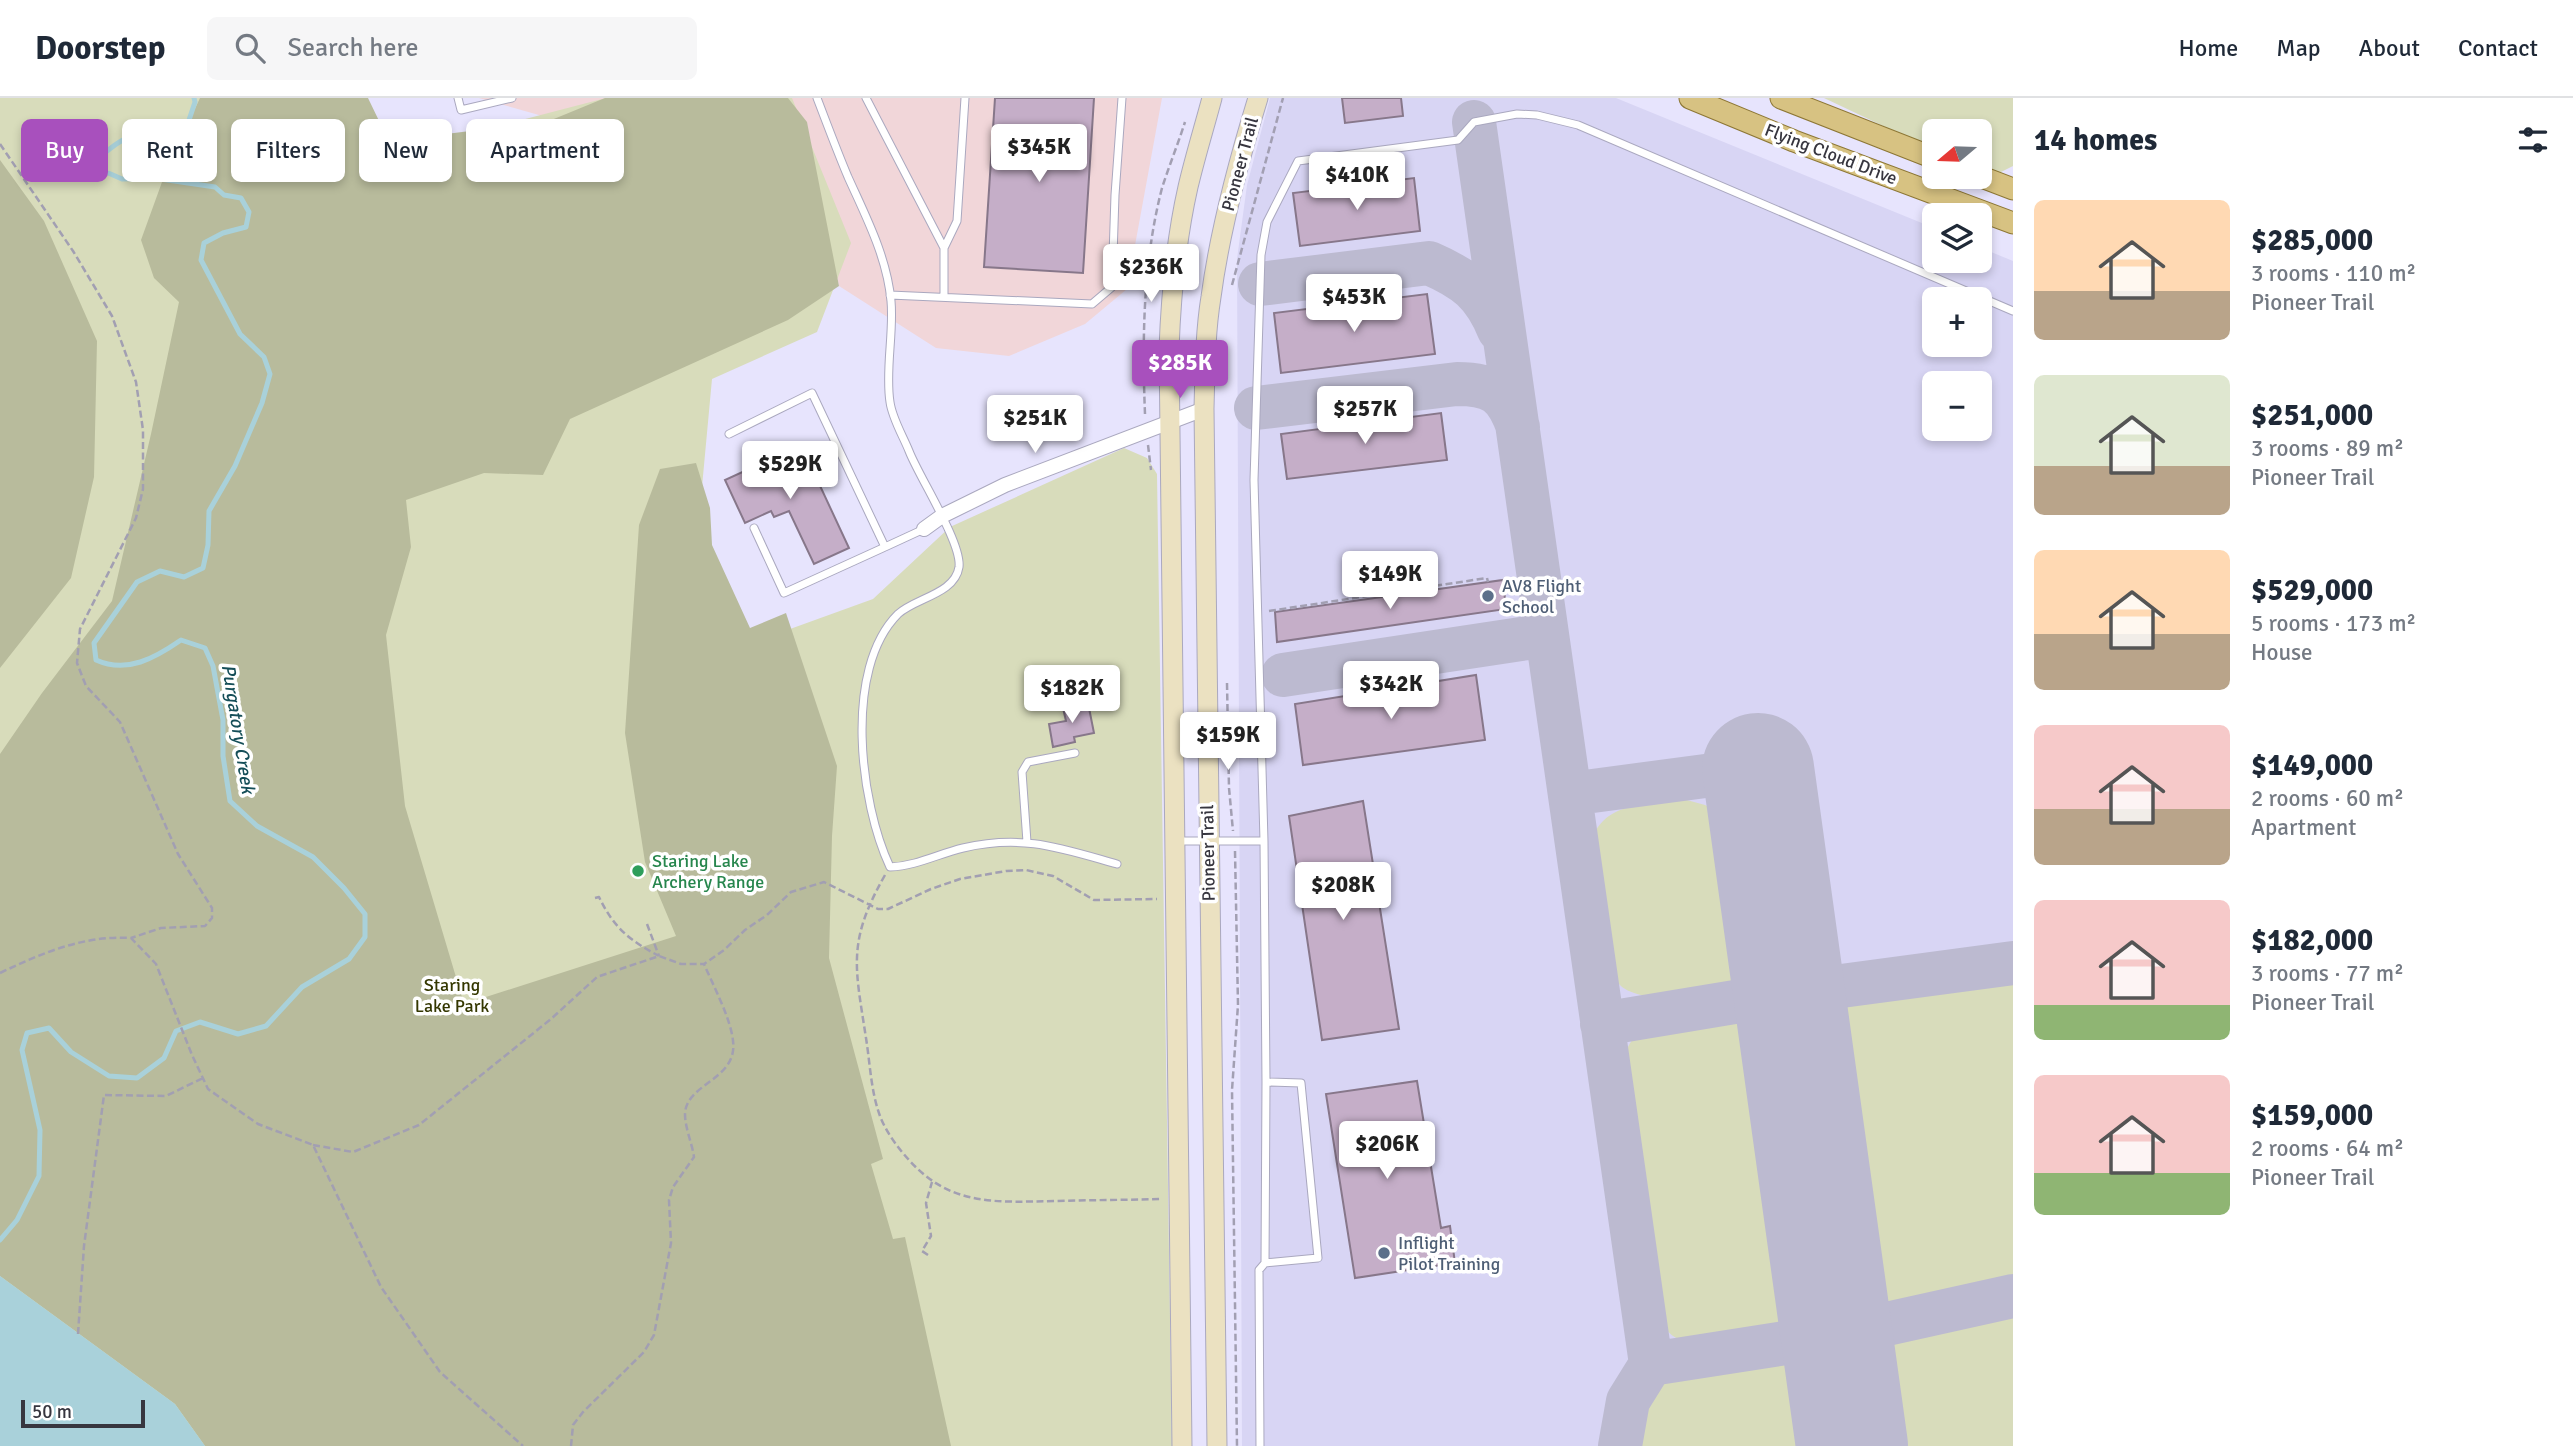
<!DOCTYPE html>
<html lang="en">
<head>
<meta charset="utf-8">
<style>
	:root { --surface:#fff; --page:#f6f6f7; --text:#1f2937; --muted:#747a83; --line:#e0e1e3; --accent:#a850bd }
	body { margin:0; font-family:Signika,sans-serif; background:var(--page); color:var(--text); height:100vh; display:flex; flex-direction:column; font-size:26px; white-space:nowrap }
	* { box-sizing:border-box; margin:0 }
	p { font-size:23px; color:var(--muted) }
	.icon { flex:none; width:38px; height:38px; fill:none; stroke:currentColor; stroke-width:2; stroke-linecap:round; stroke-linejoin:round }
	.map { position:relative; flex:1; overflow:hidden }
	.details { display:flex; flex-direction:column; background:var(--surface); width:560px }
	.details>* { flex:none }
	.banner { position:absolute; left:21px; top:21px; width:665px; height:63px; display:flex; gap:14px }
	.needle { width:46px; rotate:251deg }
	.fabs { position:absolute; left:1922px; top:21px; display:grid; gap:14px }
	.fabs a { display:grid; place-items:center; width:70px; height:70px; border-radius:10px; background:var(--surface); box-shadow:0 4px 10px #0003; font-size:35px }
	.scale { position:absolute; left:21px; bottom:18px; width:124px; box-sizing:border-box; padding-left:7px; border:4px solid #37363f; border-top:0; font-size:19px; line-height:24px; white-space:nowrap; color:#37363f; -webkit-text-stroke:5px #fff; paint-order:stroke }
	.price { position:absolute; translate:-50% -60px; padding:0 16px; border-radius:7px; background:#fff; color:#222; font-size:23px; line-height:46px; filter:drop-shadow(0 2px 4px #0008) }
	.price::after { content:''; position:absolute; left:50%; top:42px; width:21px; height:16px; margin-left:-10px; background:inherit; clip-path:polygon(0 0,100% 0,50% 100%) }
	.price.current { background:var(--accent); color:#fff }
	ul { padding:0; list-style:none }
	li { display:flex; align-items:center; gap:21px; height:175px; padding:0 21px }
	li span { display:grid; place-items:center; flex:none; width:196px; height:140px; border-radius:10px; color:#555 }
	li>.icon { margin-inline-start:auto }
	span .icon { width:84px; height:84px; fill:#fffc; stroke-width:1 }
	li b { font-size:30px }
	h2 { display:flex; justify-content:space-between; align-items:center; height:84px; padding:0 21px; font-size:30px }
	.pill { padding:0 24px; border-radius:10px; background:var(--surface); box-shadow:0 4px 10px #0003; font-size:24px; line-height:63px }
	.pill.current { background:var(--accent); color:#fff }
	header { display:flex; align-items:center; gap:42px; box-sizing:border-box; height:98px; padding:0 35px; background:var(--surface); border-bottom:2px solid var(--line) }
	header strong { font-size:33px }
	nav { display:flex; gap:38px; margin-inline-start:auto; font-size:24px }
	.search { width:490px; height:63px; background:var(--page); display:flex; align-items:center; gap:18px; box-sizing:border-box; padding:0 24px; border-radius:10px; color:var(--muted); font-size:26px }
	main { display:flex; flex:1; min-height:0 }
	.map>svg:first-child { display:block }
	.commercial { fill:#f1d6d9 }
	.built { fill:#d8d5f4; fill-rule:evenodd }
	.green { fill:#d8dcbb }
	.forest { fill:#b8bb9c }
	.water { fill:#a9d1da }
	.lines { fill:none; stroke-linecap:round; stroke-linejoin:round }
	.stream { stroke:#a9d1da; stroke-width:5 }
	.taxiway { stroke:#bcbad0; stroke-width:44 }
	.runway { stroke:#bcbad0; stroke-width:112 }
	.building { fill:#c5aec8; stroke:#87778a; stroke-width:2 }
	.lane-casing { stroke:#aaa8bf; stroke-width:9 }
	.street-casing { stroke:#aaa8bf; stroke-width:16 }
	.secondary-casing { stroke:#aaa8bf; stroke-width:21 }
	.primary-casing { stroke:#8d7735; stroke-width:23 }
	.path { stroke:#a29fb2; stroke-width:2.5; stroke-dasharray:7 3.5; stroke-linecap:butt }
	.lane { stroke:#fff; stroke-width:7 }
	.street { stroke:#fff; stroke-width:14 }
	.secondary { stroke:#ebe1c1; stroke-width:19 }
	.primary { stroke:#d7c282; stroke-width:21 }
	.service-dot { fill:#5c6f8a; stroke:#fff; stroke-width:2.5 }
	.leisure-dot { fill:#2e9e5b; stroke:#fff; stroke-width:2.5 }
	.labels { text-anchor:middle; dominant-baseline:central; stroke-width:7; stroke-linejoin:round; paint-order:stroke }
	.street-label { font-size:18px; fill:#37363f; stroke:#fff }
	.service-label { font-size:18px; fill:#4e5e75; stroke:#fff; text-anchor:start }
	.leisure-label { font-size:18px; fill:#27864d; stroke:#fff; text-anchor:start }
	.park-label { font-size:18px; fill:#343700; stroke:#fff }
	.water-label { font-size:19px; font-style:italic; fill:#154e58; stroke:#fff }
</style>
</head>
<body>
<header>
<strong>Doorstep</strong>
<div class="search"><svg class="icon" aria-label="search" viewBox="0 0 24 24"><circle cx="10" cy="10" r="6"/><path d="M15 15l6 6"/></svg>Search here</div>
<nav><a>Home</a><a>Map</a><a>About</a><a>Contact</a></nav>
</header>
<main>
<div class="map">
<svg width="2013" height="1348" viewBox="0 0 2013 1348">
	<rect width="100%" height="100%" fill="#e7e4fd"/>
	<!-- commercial -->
	<path class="commercial" d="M479 0H614L553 21Z
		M788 0H1162L1127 191 1085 226 1009 258 936 250 839 188 807 26Z"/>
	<!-- built -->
	<path class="built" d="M1270 0H1616L1934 130V163H1979V149L2013 163V1348H1242L1237 161 1247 87ZM1934 201H1979V247H1934ZM1934 285H1979V331H1934Z"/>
	<!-- green -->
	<path class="green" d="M0 0H362L356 65 606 0H792L851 145 817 234 712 281 698 432 716 534 768 539 873 501 950 429 1124 350 1147 360 1157 376 1172 1348H0Z
		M1824 0H2013V68L1991 79 1979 73V33H1934V52Z
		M1683 701 1705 707 1719 715 1735 739 1751 854C1750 865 1747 874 1737 881 1725 889 1662 899 1647 898 1639 897 1629 894 1622 889 1615 883 1611 874 1608 866L1591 746C1601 703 1647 707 1683 701Z
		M2013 879V1183L1899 1209C1875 1211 1869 1205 1856 1186L1822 947C1826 919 1830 913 1856 902Z
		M1727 919C1745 920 1755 927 1765 942L1801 1200C1798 1215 1791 1228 1776 1234 1759 1241 1715 1243 1695 1246 1676 1243 1665 1235 1658 1217L1623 970C1625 951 1630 939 1648 930Z
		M2013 1215V1348H1879C1876 1326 1864 1285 1872 1265 1877 1254 1887 1248 1897 1242Z
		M1777 1266C1792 1267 1803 1277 1813 1288L1821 1348H1636C1639 1315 1642 1293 1675 1280Z"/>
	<!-- forest -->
	<path class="forest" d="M200 0H368L382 29 430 38 549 23 605 0H788L807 24 839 188 788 222 570 321 543 377 484 375 406 402 411 449 386 537 405 708 464 906 676 838 645 764 625 635 639 427 660 371 696 365 710 410 712 447 750 530 786 515 837 668 832 738 829 860 883 1061 871 1066 893 1141 905 1139 951 1348H205L175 1306 0 1178V656L42 595 112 503 151 336 179 204 154 180 141 142 166 73Z
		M0 62 44 123 97 243 94 379 71 480 0 570Z"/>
	<!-- water -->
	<path class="water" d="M0 1178 175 1306 205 1348H0Z"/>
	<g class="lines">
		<!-- stream -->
		<path class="stream" d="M0 1142 17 1122 39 1078 40 1032 22 952 27 935 49 930 71 954 109 978 137 980 164 960 176 933 200 924 238 936 266 928 302 889 349 861 365 839V816L344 790 313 759 257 728 230 703 223 658V622L213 568 205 550 181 542C155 560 127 576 96 562L94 545 137 484 160 473 184 479 203 470 208 447 209 413 235 368 262 305 270 276 264 259 240 236 201 162 204 145 223 135 246 129 249 114 241 100 224 97 215 89 154 80 122 81 106 74 101 58C113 48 124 39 139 36 159 32 168 35 188 25L195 4 194 0"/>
		<!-- taxiway -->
		<path class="taxiway" d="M1474 24 1651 1266 1628 1303 1620 1348
			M1260 186 1429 165C1466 181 1484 195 1499 232
			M1256 310 1457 286C1493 286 1506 295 1518 329
			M1283 577 1547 537
			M1570 696 1758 671
			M1602 926 1789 895 2013 865
			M1651 1266 1837 1237 2013 1198"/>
		<!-- runway -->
		<path class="runway" d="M1758 671 1852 1348"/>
	</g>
	<!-- building -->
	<path class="building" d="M995 0H1094L1083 175 984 169Z
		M1342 0H1401L1403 18 1345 25Z
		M1414 80 1420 133 1300 148 1293 95Z
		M1427 196 1435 256 1281 275 1274 215Z
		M1441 315 1447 362 1287 381 1281 336Z
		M801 347 849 450 814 466 789 413 774 419 771 413 745 425 725 382Z
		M1503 482 1506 511 1277 544 1275 514Z
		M1476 577 1485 642 1303 667 1295 606Z
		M1088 605 1094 635 1074 639 1075 644 1053 649 1049 626 1066 623 1063 610Z
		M1363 703 1399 931 1322 942 1289 718Z
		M1417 983 1441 1130 1450 1128 1455 1165 1355 1180 1326 996Z"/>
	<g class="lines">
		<defs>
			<path id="lane" d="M458 0 461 12 512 0
				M817 0C827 26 837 53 848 79 866 119 887 159 891 203 894 235 885 272 890 304 892 320 903 338 909 353 919 379 962 445 959 469 955 496 915 500 898 516 843 571 860 705 890 769 916 768 938 756 963 750 1023 736 1060 750 1117 766
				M866 0 944 150V199
				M944 150 957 123 965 0
				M890 197 1092 206 1112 189 1115 97 1122 0
				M729 336 812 295 885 449 924 431
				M754 430 784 495 885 449
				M1177 743H1264
				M1027 744 1022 674 1028 664 1075 655
				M1266 984 1264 743 1254 382 1261 157 1267 124 1298 63 1458 42 1474 24 1517 16 1537 17 1578 27 2013 213
				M1260 1348 1259 1172 1265 1165 1266 984 1301 985 1318 1160 1265 1165"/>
			<path id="street" d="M924 431 942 418 1005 387 1204 311"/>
			<path id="secondary" d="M1182 1348 1169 251C1171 197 1176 142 1188 89 1195 59 1204 30 1212 0
				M1217 1348 1204 311C1205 274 1205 236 1211 199 1220 131 1238 65 1258 0"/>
			<path id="primary" d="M1690 0 1794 43 2013 125
				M1781 0 1934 60
				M1979 78 2013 91"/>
		</defs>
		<!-- lane casing -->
		<use href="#lane" class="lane-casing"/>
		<!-- street casing -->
		<use href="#street" class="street-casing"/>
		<!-- secondary casing -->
		<use href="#secondary" class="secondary-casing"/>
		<!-- primary casing -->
		<use href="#primary" class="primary-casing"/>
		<!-- path -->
		<path class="path" d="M0 46 73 153 112 218 136 284 143 332V391L136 420 80 531 77 565 86 588 120 624 178 756 212 810V820L205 828 161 830 131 840
			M1232 187 1283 0
			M1145 316C1142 242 1143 163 1162 90 1169 68 1178 46 1185 24
			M1148 347 1151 372
			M1269 513 1487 480 1488 484
			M1227 585 1229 690 1233 733
			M1235 753 1238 907 1232 992 1237 1348
			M885 777C847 844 855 868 866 940 870 965 871 994 880 1018 886 1034 898 1050 909 1062 951 1109 997 1104 1055 1103 1091 1102 1126 1102 1161 1101
			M595 800 599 799C614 830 629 842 659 858
			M647 826 659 858
			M0 875C42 855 84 837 131 840L156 866 192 957 208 991 258 1026 313 1047 381 1189 440 1274 523 1348
			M313 1047 353 1054 419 1027 551 921 597 879 659 858 681 866H704L724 852 745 832 767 817 791 794 824 784 878 811H888L931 791 960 781 1006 773 1026 772 1053 778 1094 802 1157 801
			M928 1157 922 1153 931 1138 926 1105 932 1084
			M78 1236 84 1148 104 997 166 998 203 980
			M571 1348 573 1327 583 1314 644 1254 654 1237 671 1145 669 1102 673 1089 694 1059C692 1045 685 1030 685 1016 686 985 738 982 733 943 731 921 713 887 704 866"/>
		<!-- lane -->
		<use href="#lane" class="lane"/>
		<!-- street -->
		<use href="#street" class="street"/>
		<!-- secondary -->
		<use href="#secondary" class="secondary"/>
		<!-- primary -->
		<use href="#primary" class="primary"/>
	</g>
	<!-- markers -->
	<g class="service-dot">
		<circle cx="1488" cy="498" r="7"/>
		<circle cx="1384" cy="1155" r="7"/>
	</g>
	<circle class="leisure-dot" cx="638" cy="773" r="7"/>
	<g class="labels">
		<!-- street labels -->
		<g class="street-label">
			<text transform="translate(1831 56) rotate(21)">Flying Cloud Drive</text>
			<text transform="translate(1240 66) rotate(-75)">Pioneer Trail</text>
			<text transform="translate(1208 755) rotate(-91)">Pioneer Trail</text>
		</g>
		<!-- service labels -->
		<g class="service-label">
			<text x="1502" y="488">AV8 Flight<tspan x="1502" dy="21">School</tspan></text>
			<text x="1398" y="1145">Inflight<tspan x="1398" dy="21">Pilot Training</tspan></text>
		</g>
		<!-- leisure labels -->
		<g class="leisure-label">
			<text x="652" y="763">Staring Lake<tspan x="652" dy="21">Archery Range</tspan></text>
		</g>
		<!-- park labels -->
		<g class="park-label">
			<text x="452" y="887">Staring<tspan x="452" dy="21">Lake Park</tspan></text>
		</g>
		<!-- water labels -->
		<g class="water-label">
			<text transform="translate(238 631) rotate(81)">Purgatory Creek</text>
		</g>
	</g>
</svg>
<div class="fabs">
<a><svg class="needle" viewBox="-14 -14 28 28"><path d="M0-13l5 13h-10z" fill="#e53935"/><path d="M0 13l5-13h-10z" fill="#747a83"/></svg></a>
<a><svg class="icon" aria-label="layers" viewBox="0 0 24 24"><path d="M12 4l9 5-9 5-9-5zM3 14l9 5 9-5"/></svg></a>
<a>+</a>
<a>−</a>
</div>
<div class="scale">50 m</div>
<b class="price" style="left:1039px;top:86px">$345K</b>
<b class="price" style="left:1357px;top:114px">$410K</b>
<b class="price" style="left:1151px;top:206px">$236K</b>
<b class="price" style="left:1354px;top:236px">$453K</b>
<b class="price current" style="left:1180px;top:302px">$285K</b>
<b class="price" style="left:1365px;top:348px">$257K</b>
<b class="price" style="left:1035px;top:357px">$251K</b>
<b class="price" style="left:790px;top:403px">$529K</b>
<b class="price" style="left:1390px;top:513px">$149K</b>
<b class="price" style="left:1391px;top:623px">$342K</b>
<b class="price" style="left:1072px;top:627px">$182K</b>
<b class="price" style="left:1228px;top:674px">$159K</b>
<b class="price" style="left:1343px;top:824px">$208K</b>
<b class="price" style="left:1387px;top:1083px">$206K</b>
<div class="banner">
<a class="pill current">Buy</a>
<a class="pill">Rent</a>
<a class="pill">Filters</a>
<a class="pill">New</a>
<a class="pill">Apartment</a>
</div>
</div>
<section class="details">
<h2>14 homes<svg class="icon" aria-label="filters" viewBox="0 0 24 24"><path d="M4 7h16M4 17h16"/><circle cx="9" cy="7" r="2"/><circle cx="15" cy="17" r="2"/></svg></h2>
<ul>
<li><span style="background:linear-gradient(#ffd9b3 65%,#b9a48a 0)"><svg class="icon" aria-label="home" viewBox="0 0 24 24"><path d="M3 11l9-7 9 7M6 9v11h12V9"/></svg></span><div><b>$285,000</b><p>3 rooms · 110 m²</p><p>Pioneer Trail</p></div></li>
<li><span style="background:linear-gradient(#dfe7d0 65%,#b9a48a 0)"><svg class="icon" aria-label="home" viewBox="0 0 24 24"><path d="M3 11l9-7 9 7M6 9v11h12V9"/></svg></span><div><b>$251,000</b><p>3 rooms · 89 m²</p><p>Pioneer Trail</p></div></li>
<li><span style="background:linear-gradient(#ffd9b3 60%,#b9a48a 0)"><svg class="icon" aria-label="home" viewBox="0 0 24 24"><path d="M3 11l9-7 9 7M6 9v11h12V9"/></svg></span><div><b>$529,000</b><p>5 rooms · 173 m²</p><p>House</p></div></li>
<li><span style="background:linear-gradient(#f6c9c9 60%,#b9a48a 0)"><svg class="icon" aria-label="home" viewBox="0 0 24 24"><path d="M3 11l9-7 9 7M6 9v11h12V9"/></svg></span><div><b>$149,000</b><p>2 rooms · 60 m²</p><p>Apartment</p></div></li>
<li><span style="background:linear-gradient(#f6c9c9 75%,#8fb573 0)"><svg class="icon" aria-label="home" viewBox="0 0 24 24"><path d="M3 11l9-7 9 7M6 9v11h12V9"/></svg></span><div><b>$182,000</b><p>3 rooms · 77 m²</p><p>Pioneer Trail</p></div></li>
<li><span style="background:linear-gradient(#f6c9c9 70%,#8fb573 0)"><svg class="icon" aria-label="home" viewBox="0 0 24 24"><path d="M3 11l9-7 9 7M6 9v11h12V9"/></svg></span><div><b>$159,000</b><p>2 rooms · 64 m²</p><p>Pioneer Trail</p></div></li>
</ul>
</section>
</main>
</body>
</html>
